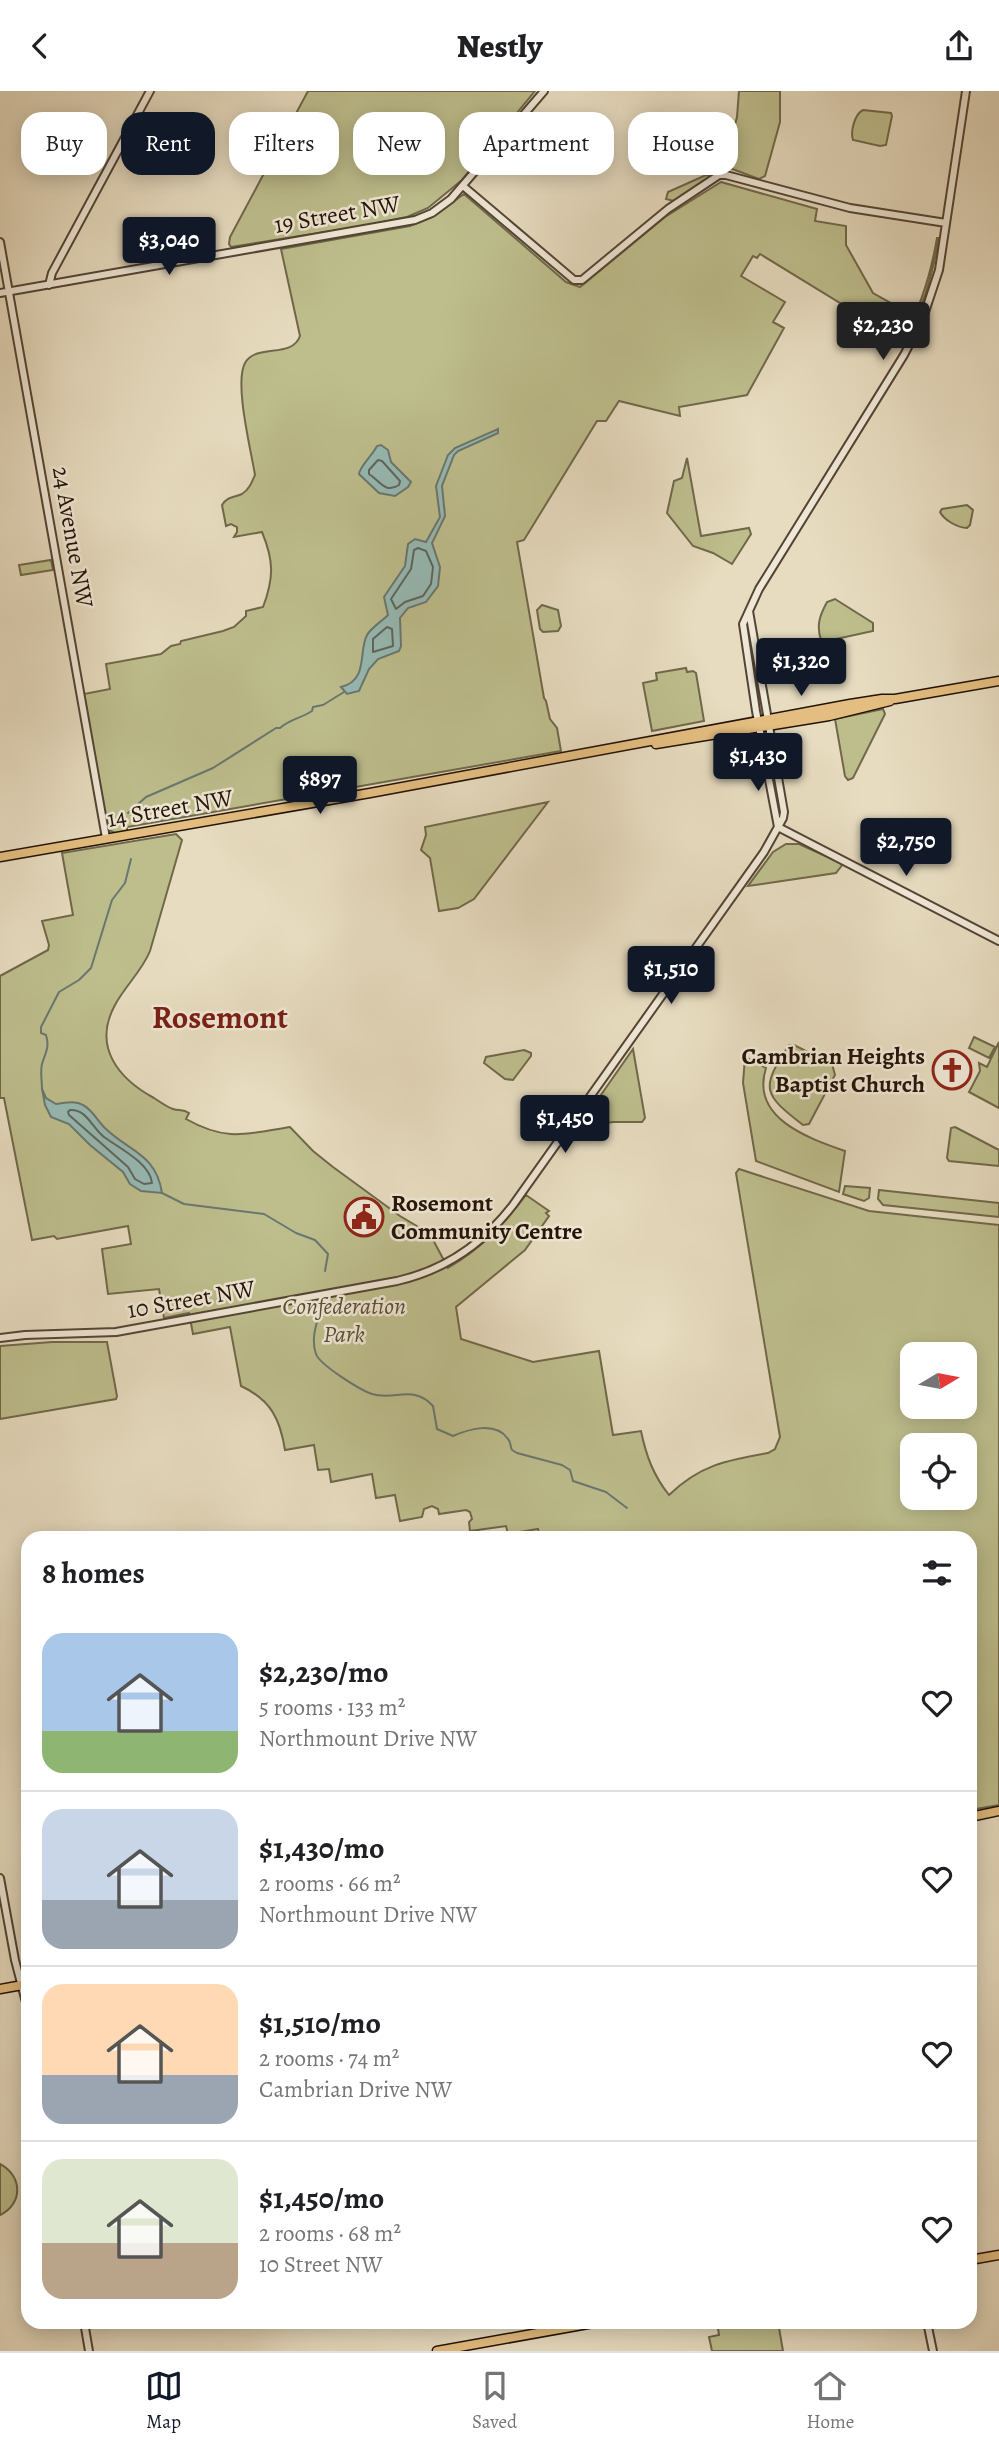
<!DOCTYPE html>
<html lang="en">
<head>
<meta charset="utf-8">
<style>
	:root { --surface:#fff; --page:#f2f2f2; --text:#202124; --muted:#757577; --line:#e0e0e0; --accent:#111827 }
	body { margin:0; font-family:Alegreya,serif; background:var(--page); color:var(--text); height:100vh; display:flex; flex-direction:column; font-size:26px; white-space:nowrap }
	* { box-sizing:border-box; margin:0 }
	p { font-size:23px; color:var(--muted) }
	.icon { flex:none; width:38px; height:38px; fill:none; stroke:currentColor; stroke-width:2; stroke-linecap:round; stroke-linejoin:round }
	.map { position:relative; flex:1; overflow:hidden }
	.drawer { position:absolute; left:21px; top:1440px; width:956px; height:798px; display:flex; flex-direction:column; background:var(--surface); border-radius:21px; box-shadow:0 4px 18px #0003 }
	.drawer>* { flex:none }
	.hud { position:absolute; left:21px; top:21px; width:957px; height:63px; display:flex; gap:14px }
	.needle { width:46px; rotate:80deg }
	.controls { position:absolute; left:900px; top:1251px; display:grid; gap:14px }
	.controls a { display:grid; place-items:center; width:77px; height:77px; border-radius:14px; background:var(--surface); box-shadow:0 4px 18px #0003; font-size:35px }
	.price { position:absolute; translate:-50% -60px; padding:0 16px; border-radius:7px; background:var(--accent); color:#fff; font-size:23px; line-height:46px; filter:drop-shadow(0 2px 4px #0008) }
	.price::after { content:''; position:absolute; left:50%; top:42px; width:21px; height:16px; margin-left:-10px; background:inherit; clip-path:polygon(0 0,100% 0,50% 100%) }
	.price.active { background:#222; color:#fff }
	ul { padding:0; list-style:none }
	li { display:flex; align-items:center; gap:21px; height:175px; padding:0 21px }
	li+li { border-top:2px solid var(--line) }
	li span { display:grid; place-items:center; flex:none; width:196px; height:140px; border-radius:21px; color:#555 }
	li>.icon { margin-inline-start:auto }
	span .icon { width:84px; height:84px; fill:#fffc; stroke-width:1 }
	li b { font-size:30px }
	h2 { display:flex; justify-content:space-between; align-items:center; height:84px; padding:0 21px; font-size:30px }
	.pill { padding:0 24px; border-radius:21px; background:var(--surface); box-shadow:0 4px 18px #0003; font-size:24px; line-height:63px }
	.pill.active { background:var(--accent); color:#fff }
	header { display:flex; justify-content:space-between; align-items:center; height:91px; padding:0 21px; background:var(--surface); font-size:32px; font-weight:800 }
	.tabs { display:flex; justify-content:space-around; align-items:center; height:98px; border-top:2px solid var(--line); background:var(--surface); font-size:19px; color:var(--muted) }
	.tabs a { display:grid; justify-items:center; gap:4px }
	.tabs .active { color:var(--accent) }
	.map>svg:first-child { display:block }
	.green { fill:#bebe8d; stroke:#70684a; stroke-width:2; fill-rule:evenodd }
	.water { fill:#97bbb6; stroke:#697770; stroke-width:2 }
	.lines { fill:none; stroke-linecap:round; stroke-linejoin:round }
	.shore { stroke:#5d665e; stroke-width:2 }
	.stream { stroke:#697770; stroke-width:2 }
	.minor-casing { stroke:#544435; stroke-width:10 }
	.major-casing { stroke:#231207; stroke-width:11 }
	.minor { stroke:#efe8d6; stroke-width:6 }
	.major { stroke:#e4be80; stroke-width:8 }
	.labels { text-anchor:middle; dominant-baseline:central; stroke-width:5; stroke-linejoin:round; paint-order:stroke }
	.street-label { font-size:24px; fill:#231207; stroke:#efe8d6 }
	.poi-label { font-size:24px; font-weight:bold; fill:#231207; stroke:#efe8d6; text-anchor:end }
	.park-label { font-size:24px; font-style:italic; fill:#594e36; stroke:#efe8d6 }
	.district-label { font-size:32px; font-weight:bold; fill:#7a1f14; stroke:#efe8d6 }
</style>
</head>
<body>
<header><svg class="icon" aria-label="back" viewBox="0 0 24 24"><path d="M15 5l-7 7 7 7"/></svg>Nestly<svg class="icon" aria-label="share" viewBox="0 0 24 24"><path d="M12 15V3M7 8l5-5 5 5M5 13v7h14v-7"/></svg></header>
<div class="map">
<svg width="999" height="2260" viewBox="0 0 999 2260">
	<rect width="100%" height="100%" fill="#e7dcc0"/>
	<filter id="stains"><feTurbulence type="fractalNoise" baseFrequency=".00286" numOctaves="4"/><feColorMatrix values="0 0 0 0 .2 0 0 0 0 .09 0 0 0 0 .02 0 0 0 .5 -.17"/></filter>
	<radialGradient id="worn" r=".72"><stop offset=".6" stop-color="#630" stop-opacity="0"/><stop offset="1" stop-color="#630" stop-opacity=".3"/></radialGradient>
	<!-- green -->
	<path class="green" d="M308 0H535L462 89 428 117 407 126 363 135 231 156 229 153 230 146Z
		M739 0H780V31L765 85 759 88 724 75 737 26Z
		M863 19 891 22 892 25 886 54 880 55 853 49C850 40 855 23 863 19Z
		M706 84 710 85 709 88 674 110 666 108 668 101Z
		M721 91 817 118 815 130 846 135V154L873 202 914 225 903 248C921 216 931 182 937 147H939C932 185 923 219 903 254L899 255 902 250 760 163 757 167 753 165 741 185 785 211 773 231 784 237 747 304 679 316 680 325 619 310 606 330H597L524 449 517 451 544 607 546 610 550 628 557 637 561 660 127 736V740L115 742 107 738 84 603 110 598 106 573 161 563 171 555 180 553 181 550 223 540 234 536 246 525V520L263 516C274 487 274 470 262 441L234 446 237 441V436L231 433 226 435 222 414C228 405 233 407 242 403 249 399 252 391 255 384 251 359 234 292 245 272 256 252 292 268 300 245L281 158 410 135 432 126 464 103 566 191 580 196 665 126Z
		M687 367 701 445 749 437 751 443 732 473 713 462 693 455 667 422 674 390 682 387Z
		M967 414 973 419 970 434 967 437C958 437 944 429 940 421L942 418Z
		M51 469 53 479 21 484 19 474Z
		M835 508 873 532V540L827 550 821 549C816 534 820 524 827 511Z
		M542 514 558 519 561 535 558 540 543 541 540 538 537 519Z
		M686 577 687 581 693 580 696 582 704 630 652 640 643 592 657 589 656 582Z
		M883 618 885 623 853 687 848 689 845 685 835 628Z
		M548 711 474 808 458 817 439 820 430 767 421 759 426 744 425 736Z
		M176 743 182 749 150 860C142 880 125 895 115 914 92 956 119 988 154 1007 160 1011 167 1016 173 1018 179 1020 183 1018 189 1022L186 1028C227 1051 246 1043 290 1036L313 1060 333 1076 400 1125 430 1143 448 1177C482 1157 502 1135 526 1104L549 1120 546 1122 549 1125 525 1159 456 1216 461 1248 533 1271 599 1260 613 1344 641 1340C646 1364 653 1384 669 1404 700 1374 727 1369 768 1362L775 1358 780 1346 736 1082 739 1078 869 1120 999 1134V1714L970 1719V1447H540L538 1438 508 1443 506 1435 470 1440 469 1431 472 1428 470 1421 466 1419 439 1423 438 1418 432 1415 424 1418 422 1426 400 1430 395 1404 376 1407 372 1383 331 1391 329 1378 318 1379 314 1354 285 1359C280 1328 271 1309 241 1295L230 1236 193 1243 189 1222 164 1227 159 1198 108 1203 102 1158 131 1153 128 1135 57 1148 54 1145 32 1149 4 1007H0V885L48 859 49 854 42 830 73 824 62 762ZM912 1264H964V1316H912ZM912 1354H964V1407H912Z
		M786 753H799L843 773 836 782 748 795 773 761Z
		M974 946 995 956 989 967 969 957Z
		M999 951V1017L969 1001 980 980 979 972 987 976Z
		M789 954H794L832 973 835 984 809 1033 803 1034C763 1003 760 998 789 954Z
		M633 958 645 1027 642 1031H613L582 1036 580 1034Z
		M524 959 531 962V965L513 989 505 988 484 972 486 966Z
		M745 966 766 977C750 1027 808 1047 845 1060L839 1101 756 1070 743 992Z
		M955 1036 999 1059V1075L949 1070 947 1067 951 1037Z
		M845 1095 870 1097 869 1107 864 1110 843 1103Z
		M879 1099 999 1112V1126L883 1114 878 1108Z
		M52 1251H107L117 1305 116 1308 0 1328V1255Z
		M0 2073C23 2085 23 2113 0 2124Z
		M717 2231H778L783 2260H712L709 2246 719 2244Z"/>
	<!-- water -->
	<path class="water" d="M498 338V342L458 360 454 364 442 395 445 425 432 452 440 476 438 495 426 511 408 517 400 527 401 555 399 560 378 568 369 578 359 600 347 603 341 596C369 589 358 561 367 544 371 537 382 530 388 524L384 506 405 475 408 453 415 448 426 451 440 426 436 395 448 364 455 357Z
		M381 354 388 359 391 371 411 391 408 396 395 405 379 402 359 383C360 375 372 365 377 355Z
		M42 998 46 1007 56 1013C65 1012 75 1009 83 1014 93 1019 98 1031 106 1038 130 1061 156 1063 162 1102L141 1100 130 1093 123 1081 90 1054 69 1033 51 1026 45 1014Z"/>
	<g class="lines">
		<!-- shore -->
		<path class="shore" d="M378 369 382 370 400 390 399 394C385 403 380 390 369 383V379Z
			M418 457 426 460 433 476 431 493 423 505 405 511 396 518 391 508 411 478 414 459Z
			M387 536 392 538 393 555 373 561V548Z
			M70 1019C87 1018 92 1037 104 1046 119 1057 150 1072 152 1092L144 1093 135 1088 128 1076 69 1024 68 1021Z"/>
		<!-- stream -->
		<path class="stream" d="M128 722 146 706 213 677 276 637H280C290 628 302 627 312 620L313 616 323 614 344 601
			M42 998C42 990 40 980 42 973 45 962 50 957 46 944L41 942V936L59 901 79 889 91 877 112 809 125 792 131 768
			M162 1102 184 1113 264 1123 296 1142 315 1149 328 1163 325 1180
			M317 1231C314 1241 312 1252 316 1263 320 1274 360 1299 372 1303 395 1310 413 1293 433 1315L437 1338 453 1345C469 1338 496 1330 508 1348 511 1351 510 1355 512 1359L517 1362 562 1374 570 1379 573 1390 606 1401 627 1417"/>
		<defs>
			<path id="minor" d="M966 0 939 179 923 227 904 264 759 498 743 533 756 620 778 736 999 850
				M463 95 574 189H582L668 118 719 84H726L850 117 946 132
				M0 151 106 747
				M49 194 52 182 150 0
				M0 202 415 129 432 122 451 108 544 0
				M0 1247 25 1244 116 1241 397 1190C445 1179 483 1153 513 1114L764 761 783 727 784 721 749 520
				M0 1787 15 1869 28 1919
				M84 2231 89 2260
				M927 2231 933 2260"/>
			<path id="major" d="M656 653 829 625 890 610
				M0 766 370 702 850 613 882 608H895L999 590
				M970 1726 999 1720
				M0 1898 28 1893
				M970 2169 999 2164
				M437 2260 599 2231"/>
		</defs>
		<!-- minor casing -->
		<use href="#minor" class="minor-casing"/>
		<!-- major casing -->
		<use href="#major" class="major-casing"/>
		<!-- minor -->
		<use href="#minor" class="minor"/>
		<!-- major -->
		<use href="#major" class="major"/>
	</g>
	<!-- icons -->
	<defs>
		<symbol id="church-ring" viewBox="-11 -11 22 22"><circle r="9.5" fill="#efe8d6" stroke="#8f2418" stroke-width="1.5"/><path d="M-1.2-6h2.4v3.5h3.3v2.4h-3.3V6h-2.4V-.1h-3.3v-2.4h3.3Z" fill="#8f2418"/></symbol>
		<symbol id="civic-ring" viewBox="-11 -11 22 22"><circle r="9.5" fill="#efe8d6" stroke="#8f2418" stroke-width="1.5"/><path d="M-.6-6.5H3V-4.5H.6V-3L4-1V1h2V6H-6V1h2V-1L-.6-3ZM-1.2 2.5V6h2.4V2.5Z" fill="#8f2418"/></symbol>
	</defs>
	<g fill-rule="evenodd">
		<use href="#church-ring" x="930" y="957" width="44" height="44"/>
		<use href="#civic-ring" x="342" y="1104" width="44" height="44"/>
	</g>
	<g class="labels">
		<!-- street labels -->
		<g class="street-label">
			<text transform="translate(337 123) rotate(-10)">19 Street NW</text>
			<text transform="translate(73 446) rotate(80)">24 Avenue NW</text>
			<text transform="translate(170 717) rotate(-10)">14 Street NW</text>
			<text transform="translate(191 1208) rotate(-10)">10 Street NW</text>
		</g>
		<!-- poi labels -->
		<g class="poi-label">
			<text x="925" y="965">Cambrian Heights<tspan x="925" dy="28">Baptist Church</tspan></text>
			<text x="391" y="1112" text-anchor="start">Rosemont<tspan x="391" dy="28">Community Centre</tspan></text>
		</g>
		<!-- park labels -->
		<g class="park-label">
			<text x="344" y="1215">Confederation<tspan x="344" dy="28">Park</tspan></text>
		</g>
		<!-- district labels -->
		<g class="district-label">
			<text x="220" y="926">Rosemont</text>
		</g>
	</g>
	<rect width="100%" height="100%" filter="url(#stains)"/>
	<rect width="100%" height="100%" fill="url(#worn)"/>
</svg>
<div class="controls">
<a><svg class="needle" viewBox="-14 -14 28 28"><path d="M0-13l5 13h-10z" fill="#e53935"/><path d="M0 13l5-13h-10z" fill="#757577"/></svg></a>
<a><svg class="icon" aria-label="locate" viewBox="0 0 24 24"><circle cx="12" cy="12" r="6"/><path d="M12 2v4M12 18v4M2 12h4M18 12h4"/></svg></a>
</div>
<b class="price" style="left:169px;top:186px">$3,040</b>
<b class="price active" style="left:883px;top:271px">$2,230</b>
<b class="price" style="left:801px;top:607px">$1,320</b>
<b class="price" style="left:758px;top:702px">$1,430</b>
<b class="price" style="left:320px;top:725px">$897</b>
<b class="price" style="left:906px;top:787px">$2,750</b>
<b class="price" style="left:671px;top:915px">$1,510</b>
<b class="price" style="left:565px;top:1064px">$1,450</b>
<div class="hud">
<a class="pill">Buy</a>
<a class="pill active">Rent</a>
<a class="pill">Filters</a>
<a class="pill">New</a>
<a class="pill">Apartment</a>
<a class="pill">House</a>
</div>
<section class="drawer">
<h2>8 homes<svg class="icon" aria-label="filters" viewBox="0 0 24 24"><path d="M4 7h16M4 17h16"/><circle cx="9" cy="7" r="2"/><circle cx="15" cy="17" r="2"/></svg></h2>
<ul>
<li><span style="background:linear-gradient(#a9c7e8 70%,#8fb573 0)"><svg class="icon" aria-label="home" viewBox="0 0 24 24"><path d="M3 11l9-7 9 7M6 9v11h12V9"/></svg></span><div><b>$2,230/mo</b><p>5 rooms · 133 m²</p><p>Northmount Drive NW</p></div><svg class="icon" aria-label="heart" viewBox="0 0 24 24"><path d="M12 20l-8-8c-3-5 5-10 8-4 3-6 11-1 8 4z"/></svg></li>
<li><span style="background:linear-gradient(#c9d6e8 65%,#9aa5b1 0)"><svg class="icon" aria-label="home" viewBox="0 0 24 24"><path d="M3 11l9-7 9 7M6 9v11h12V9"/></svg></span><div><b>$1,430/mo</b><p>2 rooms · 66 m²</p><p>Northmount Drive NW</p></div><svg class="icon" aria-label="heart" viewBox="0 0 24 24"><path d="M12 20l-8-8c-3-5 5-10 8-4 3-6 11-1 8 4z"/></svg></li>
<li><span style="background:linear-gradient(#ffd9b3 65%,#9aa5b1 0)"><svg class="icon" aria-label="home" viewBox="0 0 24 24"><path d="M3 11l9-7 9 7M6 9v11h12V9"/></svg></span><div><b>$1,510/mo</b><p>2 rooms · 74 m²</p><p>Cambrian Drive NW</p></div><svg class="icon" aria-label="heart" viewBox="0 0 24 24"><path d="M12 20l-8-8c-3-5 5-10 8-4 3-6 11-1 8 4z"/></svg></li>
<li><span style="background:linear-gradient(#dfe7d0 60%,#b9a48a 0)"><svg class="icon" aria-label="home" viewBox="0 0 24 24"><path d="M3 11l9-7 9 7M6 9v11h12V9"/></svg></span><div><b>$1,450/mo</b><p>2 rooms · 68 m²</p><p>10 Street NW</p></div><svg class="icon" aria-label="heart" viewBox="0 0 24 24"><path d="M12 20l-8-8c-3-5 5-10 8-4 3-6 11-1 8 4z"/></svg></li>
</ul>
</section>
</div>
<nav class="tabs">
<a class="active"><svg class="icon" aria-label="map" viewBox="0 0 24 24"><path d="M3 6l6-2 6 2 6-2v14l-6 2-6-2-6 2zM9 4v14M15 6v14"/></svg>Map</a>
<a><svg class="icon" aria-label="saved" viewBox="0 0 24 24"><path d="M7 4h10v16l-5-4-5 4z"/></svg>Saved</a>
<a><svg class="icon" aria-label="home" viewBox="0 0 24 24"><path d="M3 11l9-7 9 7M6 9v11h12V9"/></svg>Home</a>
</nav>
</body>
</html>
